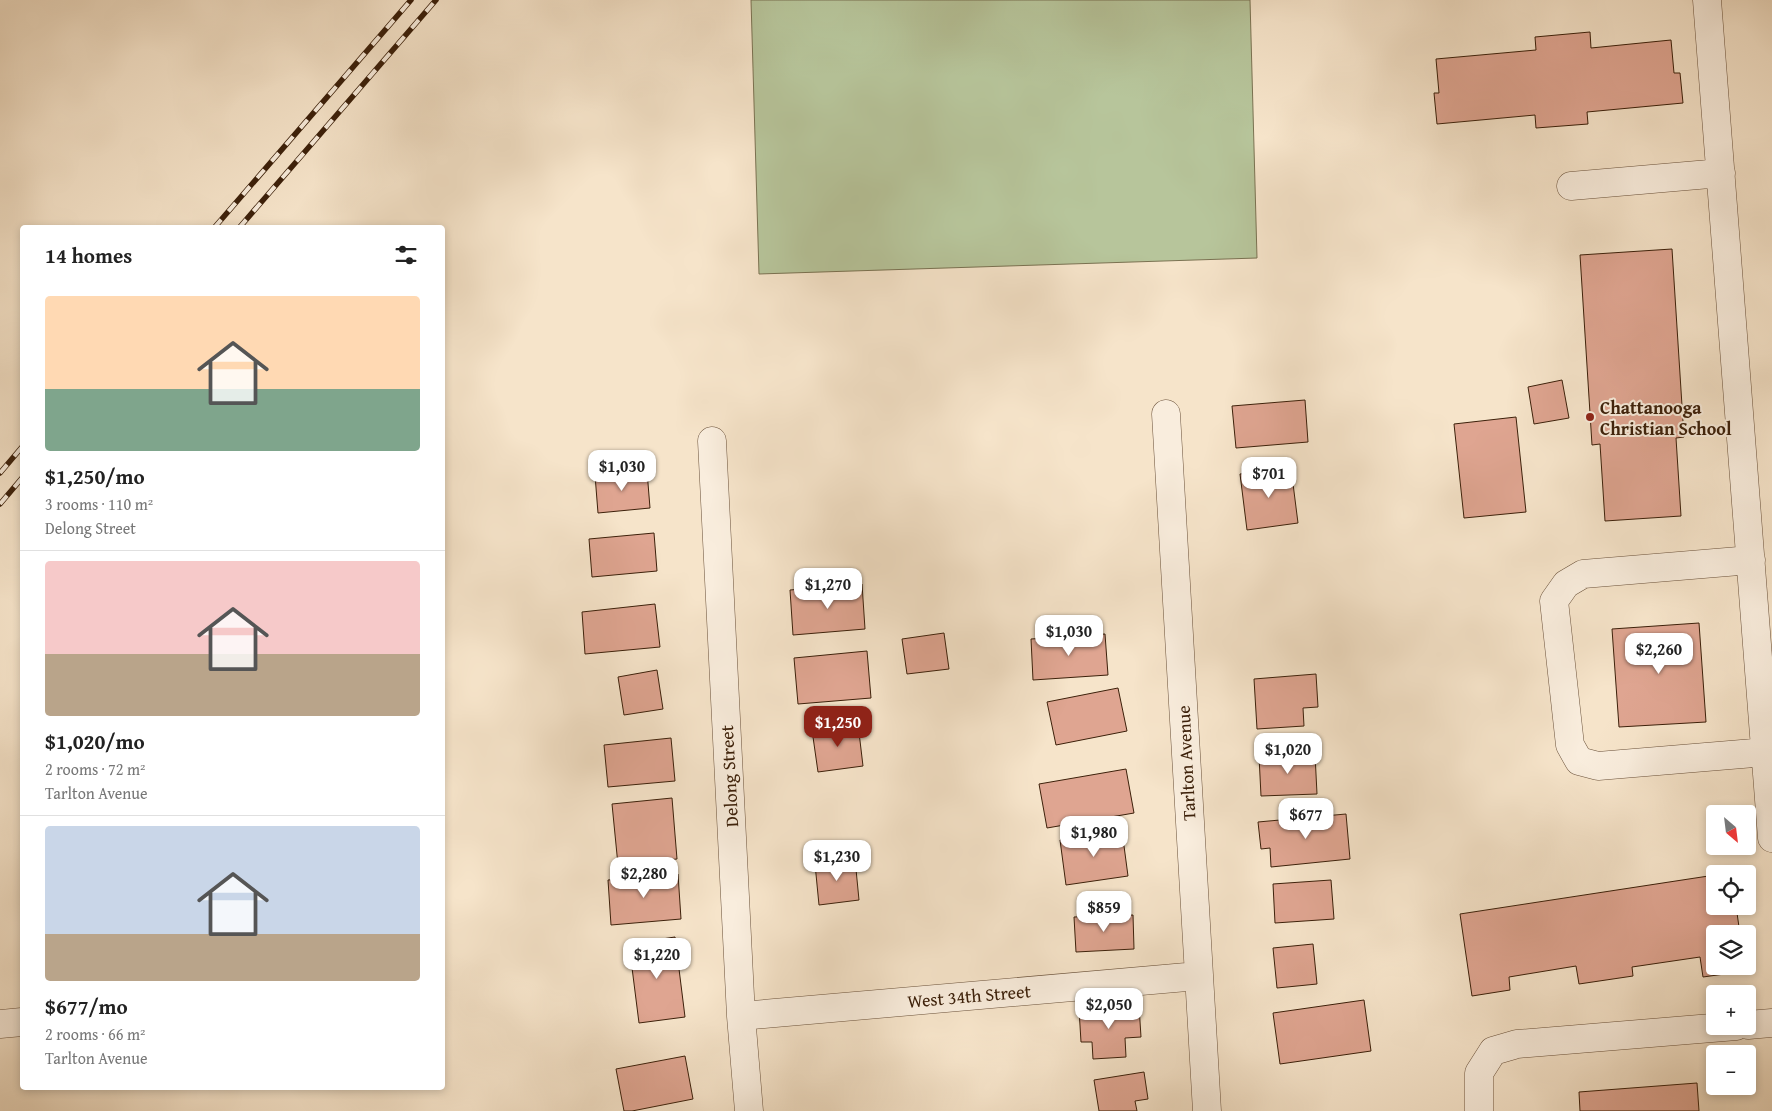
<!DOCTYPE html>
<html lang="en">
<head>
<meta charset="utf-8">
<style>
	:root { --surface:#fff; --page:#f2f2f2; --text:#222; --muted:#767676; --line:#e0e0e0; --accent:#8f2418 }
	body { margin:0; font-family:"Gentium Book Plus",serif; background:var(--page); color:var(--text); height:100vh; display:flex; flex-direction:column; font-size:19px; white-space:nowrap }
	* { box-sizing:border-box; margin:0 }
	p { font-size:16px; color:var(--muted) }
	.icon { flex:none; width:28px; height:28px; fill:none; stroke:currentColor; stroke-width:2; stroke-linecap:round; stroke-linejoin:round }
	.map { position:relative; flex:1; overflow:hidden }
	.details { position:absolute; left:20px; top:225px; width:425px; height:865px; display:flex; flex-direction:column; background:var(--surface); border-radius:5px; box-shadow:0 2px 8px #0003 }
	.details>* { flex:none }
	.needle { width:32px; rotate:152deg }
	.buttons { position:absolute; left:1706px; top:805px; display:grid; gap:10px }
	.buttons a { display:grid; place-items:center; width:50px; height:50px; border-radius:5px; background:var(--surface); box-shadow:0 2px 8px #0003; font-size:25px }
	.price { position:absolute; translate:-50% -42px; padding:0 11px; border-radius:10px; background:#fff; color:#222; font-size:16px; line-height:32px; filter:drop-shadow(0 1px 2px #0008) }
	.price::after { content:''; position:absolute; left:50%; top:30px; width:15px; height:11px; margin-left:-8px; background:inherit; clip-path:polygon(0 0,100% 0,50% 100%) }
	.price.selected { background:var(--accent); color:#fff }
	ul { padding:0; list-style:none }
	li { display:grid; align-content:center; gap:10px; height:265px; padding:0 25px }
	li+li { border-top:1px solid var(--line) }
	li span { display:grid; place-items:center; height:155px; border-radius:5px; color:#555 }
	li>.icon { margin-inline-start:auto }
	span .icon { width:90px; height:90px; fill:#fffc; stroke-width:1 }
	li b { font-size:21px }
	h2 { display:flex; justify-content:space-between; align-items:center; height:60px; padding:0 25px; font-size:21px }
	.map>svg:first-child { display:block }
	.green { fill:#b7c59b; stroke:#7a7252 }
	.building { fill:#dfa591; stroke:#3c200a }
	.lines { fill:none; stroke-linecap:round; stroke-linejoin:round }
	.minor-casing { stroke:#6a513a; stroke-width:29 }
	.minor { stroke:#f9eddd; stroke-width:28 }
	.rail-casing { stroke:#3c200a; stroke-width:5.5 }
	.rail { stroke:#f9eddd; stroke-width:4; stroke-dasharray:11; stroke-linecap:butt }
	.poi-dot { fill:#8f2418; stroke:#f9eddd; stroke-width:2 }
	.labels { text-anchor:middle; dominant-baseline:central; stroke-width:4; stroke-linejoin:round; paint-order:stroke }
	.poi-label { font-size:18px; font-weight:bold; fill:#3c200a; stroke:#f9eddd; text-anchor:start }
	.street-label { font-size:18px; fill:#3c200a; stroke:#f9eddd }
</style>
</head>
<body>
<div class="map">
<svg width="1772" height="1111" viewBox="0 0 1772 1111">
	<rect width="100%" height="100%" fill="#f6e4ca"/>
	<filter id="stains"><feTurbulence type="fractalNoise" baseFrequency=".004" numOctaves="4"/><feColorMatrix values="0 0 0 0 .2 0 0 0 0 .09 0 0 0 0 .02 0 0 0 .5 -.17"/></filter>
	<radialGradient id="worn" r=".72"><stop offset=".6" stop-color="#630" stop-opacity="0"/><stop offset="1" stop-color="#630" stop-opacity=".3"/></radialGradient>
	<!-- green -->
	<path class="green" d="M751 0H1250L1257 258 759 274Z"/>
	<!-- building -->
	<path class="building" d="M1590 32 1591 48 1671 40 1674 73H1680L1683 103 1587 112 1588 124 1536 128 1535 115 1437 124 1434 93H1439L1436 59 1536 50 1535 37Z
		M1672 249 1684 437 1676 438 1681 516 1605 521 1600 444 1592 445 1580 255Z
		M1562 380 1569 418 1534 424 1528 387Z
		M1305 400 1308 442 1236 448 1232 406Z
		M1516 417 1526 512 1464 518 1454 424Z
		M1291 468 1298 523 1247 530 1240 474Z
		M647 471 650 508 598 513 595 475Z
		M654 533 657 571 592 577 589 539Z
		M862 584 865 629 793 635 790 590Z
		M655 604 660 647 585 654 582 612Z
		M1699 623 1706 722 1619 727 1612 629Z
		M944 633 949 669 907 674 902 639Z
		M1105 634 1108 675 1033 680 1031 639Z
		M867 651 871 698 798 704 794 658Z
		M657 670 663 709 624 715 618 677Z
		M1316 674 1318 707 1303 708 1304 726 1257 729 1254 679Z
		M1118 688 1127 731 1056 745 1047 702Z
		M858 724 863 766 818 772 812 730Z
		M671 738 675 781 608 787 604 745Z
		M1315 754 1317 794 1261 796 1259 756Z
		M1126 769 1134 813 1047 828 1039 784Z
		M672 798 677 859 618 865 612 804Z
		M1346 814 1350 859 1271 867 1270 848 1261 849 1258 822Z
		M1122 831 1128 876 1066 885 1060 840Z
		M855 859 859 900 819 905 815 864Z
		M678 874 681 919 611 925 608 880Z
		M1715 875V906H1736L1740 934H1715V966H1745L1746 971 1703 977 1700 957 1632 967 1633 976 1579 984 1576 966 1509 977 1510 990 1472 996 1460 914Z
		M1331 880 1334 919 1275 923 1273 884Z
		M1133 915 1134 949 1076 952 1074 917Z
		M675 937 685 1017 639 1023 629 944Z
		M1313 944 1317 984 1277 988 1273 948Z
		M1364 1000 1371 1051 1280 1064 1273 1013Z
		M1139 1006 1141 1037 1125 1038 1126 1057 1093 1059 1092 1042H1081L1079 1009Z
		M685 1056 693 1099 632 1111H624L616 1069Z
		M1144 1072 1148 1099 1135 1101 1137 1111H1099L1094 1080Z
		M1697 1083 1699 1111H1580L1579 1092Z"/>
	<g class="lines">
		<defs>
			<path id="minor" d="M1707 0 1772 838
				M1571 186 1721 173
				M1166 414 1207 1111
				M712 441 741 1016 749 1111
				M1751 560 1583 574 1566 584 1554 601 1570 745 1579 761 1598 766 1766 752
				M741 1016 1198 976
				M0 1024 22 1022
				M1748 1025 1772 1023
				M1479 1111V1073L1493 1051 1517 1044 1736 1026"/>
		</defs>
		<!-- minor casing -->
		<use href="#minor" class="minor-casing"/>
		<!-- minor -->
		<use href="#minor" class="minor"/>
		<defs>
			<path id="rail" d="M214 228 411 0
				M239 228 436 0
				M0 473 22 447
				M0 504 22 478"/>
		</defs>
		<!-- rail casing -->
		<use href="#rail" class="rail-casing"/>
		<!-- rail -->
		<use href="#rail" class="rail"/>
	</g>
	<!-- markers -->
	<circle class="poi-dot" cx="1590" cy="417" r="5"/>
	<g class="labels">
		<!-- poi labels -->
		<g class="poi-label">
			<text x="1600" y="407">Chattanooga<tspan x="1600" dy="21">Christian School</tspan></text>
		</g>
		<!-- street labels -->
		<g class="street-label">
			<text transform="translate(1186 763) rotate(-93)">Tarlton Avenue</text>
			<text transform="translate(729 776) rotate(-93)">Delong Street</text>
			<text transform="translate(969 996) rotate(-5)">West 34th Street</text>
		</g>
	</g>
	<rect width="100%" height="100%" filter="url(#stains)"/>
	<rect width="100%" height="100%" fill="url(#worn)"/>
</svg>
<div class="buttons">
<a><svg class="needle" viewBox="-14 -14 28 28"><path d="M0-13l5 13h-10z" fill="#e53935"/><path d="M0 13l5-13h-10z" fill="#767676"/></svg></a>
<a><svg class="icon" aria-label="locate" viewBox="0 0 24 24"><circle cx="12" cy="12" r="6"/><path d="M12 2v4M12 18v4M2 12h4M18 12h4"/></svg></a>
<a><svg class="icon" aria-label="layers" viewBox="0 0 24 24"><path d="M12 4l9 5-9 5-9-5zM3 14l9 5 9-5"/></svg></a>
<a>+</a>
<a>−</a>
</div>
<b class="price" style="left:622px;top:492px">$1,030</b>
<b class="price" style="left:1269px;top:499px">$701</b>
<b class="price" style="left:828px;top:610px">$1,270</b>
<b class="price" style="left:1069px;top:657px">$1,030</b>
<b class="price" style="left:1659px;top:675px">$2,260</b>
<b class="price selected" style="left:838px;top:748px">$1,250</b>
<b class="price" style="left:1288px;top:775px">$1,020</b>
<b class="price" style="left:1306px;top:840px">$677</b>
<b class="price" style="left:1094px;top:858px">$1,980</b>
<b class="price" style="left:837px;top:882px">$1,230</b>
<b class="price" style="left:644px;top:899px">$2,280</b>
<b class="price" style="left:1104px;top:933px">$859</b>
<b class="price" style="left:657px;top:980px">$1,220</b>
<b class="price" style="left:1109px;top:1030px">$2,050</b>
<section class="details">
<h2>14 homes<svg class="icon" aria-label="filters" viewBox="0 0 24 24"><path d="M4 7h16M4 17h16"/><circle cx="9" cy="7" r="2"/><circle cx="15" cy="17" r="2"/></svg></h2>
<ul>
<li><span style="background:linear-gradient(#ffd9b3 60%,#7fa58c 0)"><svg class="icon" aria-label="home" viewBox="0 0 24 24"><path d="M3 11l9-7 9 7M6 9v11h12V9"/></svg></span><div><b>$1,250/mo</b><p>3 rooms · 110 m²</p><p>Delong Street</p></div></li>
<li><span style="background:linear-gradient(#f6c9c9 60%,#b9a48a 0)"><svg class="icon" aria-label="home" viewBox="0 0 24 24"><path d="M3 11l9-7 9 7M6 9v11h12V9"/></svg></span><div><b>$1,020/mo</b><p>2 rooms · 72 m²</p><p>Tarlton Avenue</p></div></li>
<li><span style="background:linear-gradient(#c9d6e8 70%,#b9a48a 0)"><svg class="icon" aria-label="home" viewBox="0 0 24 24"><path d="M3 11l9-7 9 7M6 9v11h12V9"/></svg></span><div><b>$677/mo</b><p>2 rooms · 66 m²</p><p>Tarlton Avenue</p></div></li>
</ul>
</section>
</div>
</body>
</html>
